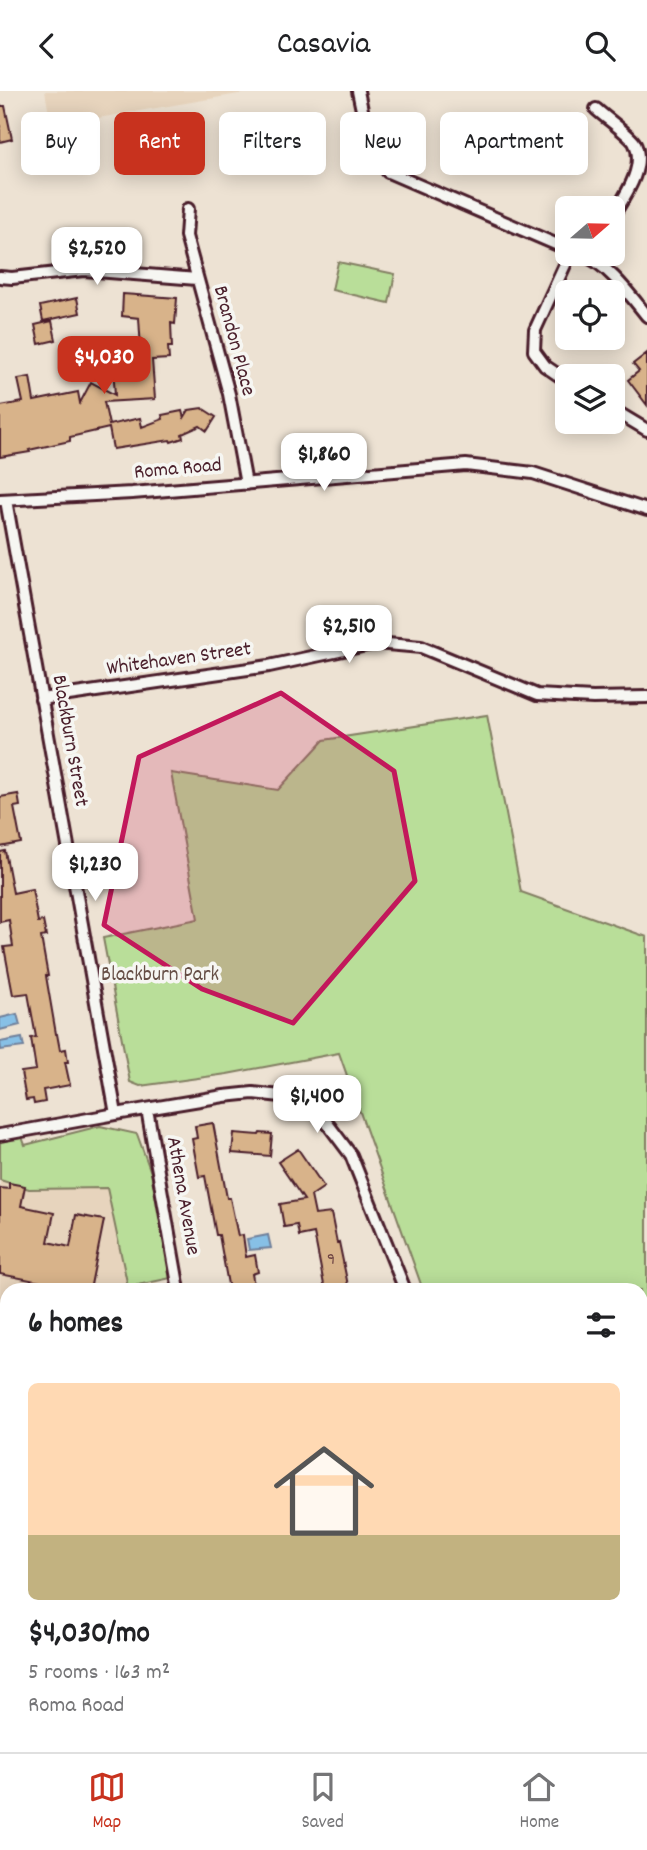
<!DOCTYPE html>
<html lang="en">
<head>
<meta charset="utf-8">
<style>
	:root { --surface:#fff; --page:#f2f2f2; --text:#202124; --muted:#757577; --line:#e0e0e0; --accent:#c8321e }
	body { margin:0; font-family:Dekko,sans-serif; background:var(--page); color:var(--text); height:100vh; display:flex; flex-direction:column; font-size:26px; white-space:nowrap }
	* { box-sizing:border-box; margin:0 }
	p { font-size:23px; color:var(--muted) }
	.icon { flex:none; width:38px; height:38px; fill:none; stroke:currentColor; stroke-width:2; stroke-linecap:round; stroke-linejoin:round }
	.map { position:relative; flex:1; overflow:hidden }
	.drawer { position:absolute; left:0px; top:1192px; width:648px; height:471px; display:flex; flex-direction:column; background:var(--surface); border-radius:21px 21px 0 0; box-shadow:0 4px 18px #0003 }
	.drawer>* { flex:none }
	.hud { position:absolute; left:21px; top:21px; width:606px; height:63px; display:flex; gap:14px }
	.needle { width:46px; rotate:70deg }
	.buttons { position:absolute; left:555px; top:105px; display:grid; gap:14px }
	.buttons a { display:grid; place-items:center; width:70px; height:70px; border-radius:10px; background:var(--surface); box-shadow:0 4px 18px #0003; font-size:35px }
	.price { position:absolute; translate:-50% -60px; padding:0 16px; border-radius:14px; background:#fff; color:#222; font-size:23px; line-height:46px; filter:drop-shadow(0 2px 4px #0008) }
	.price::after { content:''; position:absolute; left:50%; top:42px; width:21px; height:16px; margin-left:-10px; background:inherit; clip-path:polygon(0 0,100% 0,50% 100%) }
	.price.current { background:var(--accent); color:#fff }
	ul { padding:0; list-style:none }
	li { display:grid; align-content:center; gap:14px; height:371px; padding:0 28px }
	li span { display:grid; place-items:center; height:217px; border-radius:10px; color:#555 }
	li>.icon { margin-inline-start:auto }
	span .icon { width:126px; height:126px; fill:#fffc; stroke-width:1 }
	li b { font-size:30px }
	h2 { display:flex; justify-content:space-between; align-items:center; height:84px; padding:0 28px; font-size:30px }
	.pill { padding:0 24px; border-radius:10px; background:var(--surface); box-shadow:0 4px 18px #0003; font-size:24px; line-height:63px }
	.pill.current { background:var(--accent); color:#fff }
	header { display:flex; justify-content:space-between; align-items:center; height:91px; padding:0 28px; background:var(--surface); font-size:32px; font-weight:600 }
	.dock { display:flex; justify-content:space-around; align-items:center; height:98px; border-top:2px solid var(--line); background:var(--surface); font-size:19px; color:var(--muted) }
	.dock a { display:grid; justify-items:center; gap:4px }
	.dock .current { color:var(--accent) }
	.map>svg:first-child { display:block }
	.built { fill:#e7d4bd }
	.green { fill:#b9de99; stroke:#827e62; stroke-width:2 }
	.water { fill:#87c0e6; stroke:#6f809b; stroke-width:2 }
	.building { fill:#d8b38a; stroke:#4a1f2b; stroke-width:2 }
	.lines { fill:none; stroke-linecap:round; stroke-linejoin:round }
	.minor-casing { stroke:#4a1f2b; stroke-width:16 }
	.minor { stroke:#f6f6f2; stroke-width:10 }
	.marked { fill:#c2185b; fill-opacity:0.2; stroke:#c2185b; stroke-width:5; stroke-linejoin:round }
	.labels { text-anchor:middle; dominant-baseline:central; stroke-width:7; stroke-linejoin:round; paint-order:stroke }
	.number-label { font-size:18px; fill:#6e4443 }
	.street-label { font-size:21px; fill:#4a1f2b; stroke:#f6f6f2 }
	.park-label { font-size:21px; fill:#664f46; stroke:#f6f6f2 }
</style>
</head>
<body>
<header><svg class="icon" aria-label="back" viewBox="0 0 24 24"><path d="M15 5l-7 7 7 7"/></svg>Casavia<svg class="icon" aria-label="search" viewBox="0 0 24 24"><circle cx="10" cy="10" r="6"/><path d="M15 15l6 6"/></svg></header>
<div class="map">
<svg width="647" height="1661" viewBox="0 0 647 1661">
	<rect width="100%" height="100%" fill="#ede2d3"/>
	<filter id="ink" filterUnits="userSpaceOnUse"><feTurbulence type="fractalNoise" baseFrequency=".0143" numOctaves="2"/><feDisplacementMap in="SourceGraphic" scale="14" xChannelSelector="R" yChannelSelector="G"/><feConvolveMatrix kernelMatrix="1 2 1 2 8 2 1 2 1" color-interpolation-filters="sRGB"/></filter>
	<g filter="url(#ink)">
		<!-- built -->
		<path class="built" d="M45 0H256L51 35Z
			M132 1052 159 1199H7V1362L0 1364V1064Z"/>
		<!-- green -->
		<path class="green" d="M338 171 395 183 389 212 332 199Z
			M487 624 521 801 647 846V1661H436L437 1656H640V1199H423L339 962 227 983 140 995 130 991 103 847 198 828 171 682 278 699 324 649Z
			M100 1035 137 1043 157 1098 171 1187 128 1196 107 1097 29 1098 0 1089V1050L22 1046 25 1054Z
			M0 1292 7 1294V1349L0 1350Z"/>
		<!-- water -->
		<path class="water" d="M17 923 20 934 0 939V927Z
			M22 947 24 956 1 959 0 951Z
			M268 1144 271 1157 249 1159 247 1148Z"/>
		<!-- building -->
		<path class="building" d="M0 15H5L12 48 0 51Z
			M123 203 177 207 175 233 171 232 172 256H168L169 268 152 269 155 308 104 311 109 334 140 327 142 336 163 328 162 324 182 320 184 327 189 319 202 317 216 326 207 340 200 335 182 343 183 347 171 351 170 349 113 358 109 337 70 346V350L29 359 30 361 0 366V315L23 311 18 288 30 286 34 310 78 301 80 312 91 291 115 304 113 276 142 274 139 227 122 225Z
			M77 207 80 222 43 230 40 215Z
			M52 230 56 249 39 253 35 234Z
			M647 262V314L628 289 639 280 633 273Z
			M18 703 20 715 14 716 21 752 0 756V706Z
			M5 760 13 802 32 798 38 831 43 830 46 845 41 846 48 885H46L56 943H57L60 959 66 958 68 971H65L70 994 43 999 45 1011 34 1013 33 1008 26 1009 21 981 36 979 31 947 36 946 28 902 13 904 4 856 13 855 9 829 0 831V761Z
			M213 1032 227 1107H230L238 1145 243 1144 246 1166 255 1164 258 1181 252 1183 255 1199H229L219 1144H216L205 1085 199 1086 192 1048 197 1047 195 1035Z
			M234 1042 259 1044 260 1042 272 1043 270 1065 232 1062Z
			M298 1058 324 1096 311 1105 315 1124 331 1122 337 1152 339 1151 349 1199H325L314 1142 299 1145 297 1134 284 1136 280 1113 304 1109 278 1071Z
			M9 1092 25 1095 21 1115 54 1122 48 1151 70 1156 76 1124 104 1129 90 1199H62L63 1196 55 1195 56 1194 0 1183V1097L9 1098Z"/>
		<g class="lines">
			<defs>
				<path id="minor" d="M358 0 370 57 388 81 567 158
					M596 18C607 28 625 40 634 51 647 75 625 105 612 126
					M188 118 186 145 229 303 246 393
					M581 163C606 171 631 205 647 225
					M0 186 12 187 84 179 197 188
					M567 290 545 275 534 260 535 239 570 163
					M612 318 647 339
					M0 409 132 402 466 374 533 382 647 419
					M6 409 116 1023
					M41 608 269 575 376 552 421 556 537 604 593 607 647 606
					M147 1018 179 1199
					M0 1044 116 1023 224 1005 253 1002 281 1005 304 1014 324 1028 351 1064 405 1199
					M0 1468 7 1467
					M90 1661 92 1656
					M325 1661 328 1656"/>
			</defs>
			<!-- minor casing -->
			<use href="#minor" class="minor-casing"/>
			<!-- minor -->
			<use href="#minor" class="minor"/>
		</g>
	</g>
	<!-- marked area -->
	<path class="marked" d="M281 602 394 680 415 790 293 932 202 898 104 834 139 666Z"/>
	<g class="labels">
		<!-- number labels -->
		<g class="number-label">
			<text x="331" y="1169">9</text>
		</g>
		<!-- street labels -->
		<g class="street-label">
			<text transform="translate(233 250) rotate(75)">Brandon Place</text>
			<text transform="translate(178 379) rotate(-5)">Roma Road</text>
			<text transform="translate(179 569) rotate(-8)">Whitehaven Street</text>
			<text transform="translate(69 650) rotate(80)">Blackburn Street</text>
			<text transform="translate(182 1105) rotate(80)">Athena Avenue</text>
		</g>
		<!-- park labels -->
		<g class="park-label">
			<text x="160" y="885">Blackburn Park</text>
		</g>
	</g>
</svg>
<div class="buttons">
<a><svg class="needle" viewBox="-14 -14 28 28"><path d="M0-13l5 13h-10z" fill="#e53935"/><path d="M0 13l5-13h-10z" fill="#757577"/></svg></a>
<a><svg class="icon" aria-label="locate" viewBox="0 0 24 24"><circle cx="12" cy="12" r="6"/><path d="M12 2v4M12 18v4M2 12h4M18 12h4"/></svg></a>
<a><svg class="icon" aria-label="layers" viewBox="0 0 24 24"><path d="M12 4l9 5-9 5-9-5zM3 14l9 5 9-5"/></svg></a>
</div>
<b class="price" style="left:97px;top:196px">$2,520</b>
<b class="price current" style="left:104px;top:305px">$4,030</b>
<b class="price" style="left:324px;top:402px">$1,860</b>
<b class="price" style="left:349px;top:574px">$2,510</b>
<b class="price" style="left:95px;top:812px">$1,230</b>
<b class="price" style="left:317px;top:1044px">$1,400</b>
<div class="hud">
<a class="pill">Buy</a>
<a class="pill current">Rent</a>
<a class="pill">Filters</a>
<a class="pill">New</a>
<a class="pill">Apartment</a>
</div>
<section class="drawer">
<h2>6 homes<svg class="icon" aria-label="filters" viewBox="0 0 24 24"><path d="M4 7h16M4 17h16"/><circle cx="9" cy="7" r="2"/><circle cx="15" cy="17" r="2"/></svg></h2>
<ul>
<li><span style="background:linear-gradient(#ffd9b3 70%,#c2b280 0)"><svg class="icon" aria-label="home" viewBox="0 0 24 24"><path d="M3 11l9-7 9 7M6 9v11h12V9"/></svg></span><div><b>$4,030/mo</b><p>5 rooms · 163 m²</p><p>Roma Road</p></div></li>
</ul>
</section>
</div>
<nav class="dock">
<a class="current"><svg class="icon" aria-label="map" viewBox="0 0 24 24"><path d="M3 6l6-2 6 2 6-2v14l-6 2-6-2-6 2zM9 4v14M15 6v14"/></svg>Map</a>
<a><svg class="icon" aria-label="saved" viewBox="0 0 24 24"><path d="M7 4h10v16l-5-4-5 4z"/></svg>Saved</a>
<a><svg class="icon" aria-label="home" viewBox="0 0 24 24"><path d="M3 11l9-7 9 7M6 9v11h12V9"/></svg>Home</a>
</nav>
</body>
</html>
